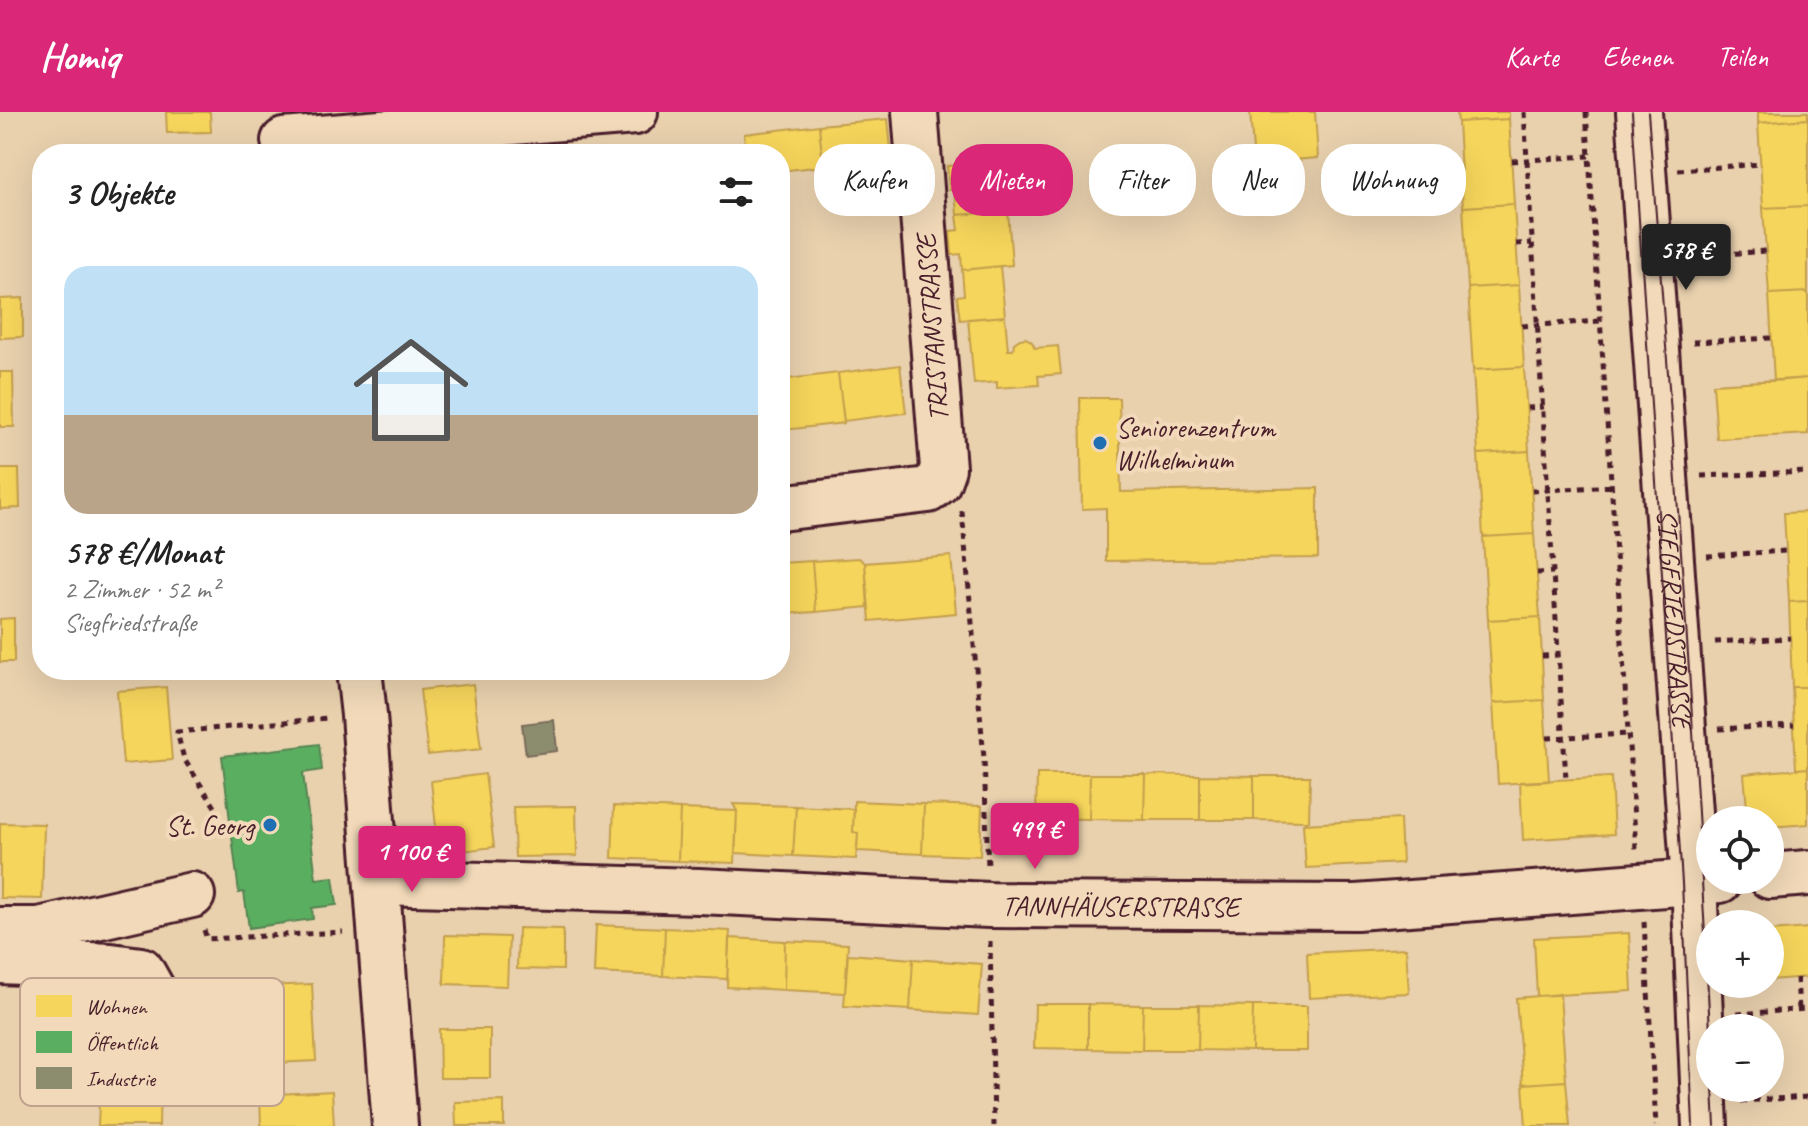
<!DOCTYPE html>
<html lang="de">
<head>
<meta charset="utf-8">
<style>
	:root { --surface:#fff; --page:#f6f6f6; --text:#222; --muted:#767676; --line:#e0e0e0; --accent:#db2777 }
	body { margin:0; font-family:Caveat,sans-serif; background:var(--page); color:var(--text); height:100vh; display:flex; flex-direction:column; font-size:30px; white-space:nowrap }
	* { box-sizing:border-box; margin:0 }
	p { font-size:26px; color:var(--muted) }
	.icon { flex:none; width:44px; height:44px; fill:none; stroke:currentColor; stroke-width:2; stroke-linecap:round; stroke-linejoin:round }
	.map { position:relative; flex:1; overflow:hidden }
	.side { position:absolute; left:32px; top:32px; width:758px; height:536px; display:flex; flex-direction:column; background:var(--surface); border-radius:32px; box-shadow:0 8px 32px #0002 }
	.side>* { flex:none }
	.hud { position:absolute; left:814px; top:32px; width:760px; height:72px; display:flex; gap:16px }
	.buttons { position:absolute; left:1696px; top:694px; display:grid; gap:16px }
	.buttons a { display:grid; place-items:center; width:88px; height:88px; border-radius:50%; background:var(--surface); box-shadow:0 8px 32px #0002; font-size:40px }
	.price { position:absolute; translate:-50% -68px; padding:0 18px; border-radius:8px; background:var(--accent); color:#fff; font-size:26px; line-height:52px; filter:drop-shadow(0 2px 4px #0008) }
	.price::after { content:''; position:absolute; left:50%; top:48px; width:24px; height:18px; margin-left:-12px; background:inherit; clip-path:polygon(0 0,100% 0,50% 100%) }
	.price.selected { background:#222; color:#fff }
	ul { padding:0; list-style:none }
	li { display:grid; align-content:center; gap:16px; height:424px; padding:0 32px }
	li+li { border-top:2px solid var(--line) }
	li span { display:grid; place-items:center; height:248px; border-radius:24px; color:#555 }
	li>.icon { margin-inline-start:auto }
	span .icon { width:144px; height:144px; fill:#fffc; stroke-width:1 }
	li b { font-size:34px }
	h2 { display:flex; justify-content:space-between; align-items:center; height:96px; padding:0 32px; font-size:34px }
	.chip { padding:0 28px; border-radius:32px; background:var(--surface); box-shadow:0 8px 32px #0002; font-size:28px; line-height:72px }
	.chip.selected { background:var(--accent); color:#fff }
	header { display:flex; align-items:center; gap:48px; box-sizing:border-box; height:112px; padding:0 40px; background:var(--accent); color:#fff }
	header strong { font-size:38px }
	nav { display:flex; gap:44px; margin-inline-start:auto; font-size:28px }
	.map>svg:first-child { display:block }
	.homes { fill:#f6d55c; stroke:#c29e4d; stroke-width:2 }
	.public { fill:#5aae61; stroke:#558351; stroke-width:2 }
	.industry { fill:#8c8c6e; stroke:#786b5a; stroke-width:2 }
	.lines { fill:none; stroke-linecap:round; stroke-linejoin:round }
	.minor-casing { stroke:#4a1f2b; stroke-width:50 }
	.path { stroke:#4a1f2b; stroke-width:5; stroke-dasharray:6 6; stroke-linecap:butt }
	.minor { stroke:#f1d9b9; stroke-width:44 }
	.tram { stroke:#4a1f2b; stroke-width:2 }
	.poi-dot { fill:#1f6fb2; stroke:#f1d9b9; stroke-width:3 }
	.labels { text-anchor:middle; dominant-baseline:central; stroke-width:8; stroke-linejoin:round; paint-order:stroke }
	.street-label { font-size:28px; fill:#4a1f2b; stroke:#f1d9b9 }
	.poi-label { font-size:28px; fill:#4a1f2b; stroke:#f1d9b9; text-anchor:start }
	.key { fill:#f1d9b9; stroke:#bfa18e; stroke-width:2 }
	.key-label { font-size:22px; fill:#4a1f2b }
</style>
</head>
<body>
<header>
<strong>Homiq</strong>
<nav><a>Karte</a><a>Ebenen</a><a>Teilen</a></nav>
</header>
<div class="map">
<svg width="1808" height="1014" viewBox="0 0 1808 1014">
	<rect width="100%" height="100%" fill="#e9d1ae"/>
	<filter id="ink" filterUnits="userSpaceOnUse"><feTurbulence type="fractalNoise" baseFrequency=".0125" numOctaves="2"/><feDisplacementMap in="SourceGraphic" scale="16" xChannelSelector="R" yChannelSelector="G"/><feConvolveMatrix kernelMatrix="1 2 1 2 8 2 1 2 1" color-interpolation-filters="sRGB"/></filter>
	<g filter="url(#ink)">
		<!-- homes -->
		<path class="homes" d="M166 0H210L211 20 167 21Z
			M1250 0H1315L1318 46 1254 51Z
			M1457 0H1509V7L1458 10Z
			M1758 0H1808V7L1758 11Z
			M888 7 892 48 823 54 819 13Z
			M1509 7 1514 92 1463 95 1458 10Z
			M1808 7V94L1763 96 1758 11Z
			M819 13 823 54 780 59V42H746L744 22Z
			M992 50 995 88 1007 87 1008 99 957 103 955 78H949L947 54Z
			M1514 92 1519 173 1468 176 1463 95Z
			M1808 94V180L1769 182 1763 96Z
			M1008 99 1012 153 962 158 961 142 952 143 950 119 959 118 957 103Z
			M1000 154 1005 204 960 208 957 184 964 183 962 158Z
			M1519 173 1524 255 1473 258 1468 176Z
			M1808 180V266L1774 269 1769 182Z
			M23 186V225L0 226V187Z
			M1005 204 1008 238H1013L1014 231 1020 227 1026 226 1032 230 1035 236 1058 234 1061 262 1038 264 1039 273 997 276V270L974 272 968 207Z
			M900 253 906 301 844 309 838 261Z
			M1524 255 1529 339 1478 342 1473 258Z
			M0 260H13L14 315H0Z
			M838 261 844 311 784 318 780 268Z
			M1808 266V322L1717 327 1713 272Z
			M1080 286H1119L1121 380 1318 376V446L1106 449V396L1082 397Z
			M1529 339 1534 422 1483 425 1478 342Z
			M0 357H19L20 396 0 397Z
			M1808 400V489L1789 490 1784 401Z
			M1534 422 1540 505 1488 508 1483 425Z
			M951 444 956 501 870 509 865 451Z
			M859 446 865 451 868 495 816 500 812 449Z
			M812 449 816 500 780 502V451Z
			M1808 489V575H1792L1789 490Z
			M1540 505 1544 588 1493 591 1488 508Z
			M14 506V550H0V507Z
			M473 572 481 637 428 643 420 578Z
			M166 575 172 648 123 652 117 579Z
			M1792 575H1808V656L1796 657Z
			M1544 588 1549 669 1498 672 1493 591Z
			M1808 656V712L1770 715V708H1748L1744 662Z
			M485 662 494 735 439 742 431 669Z
			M1037 662H1090L1089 707 1036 706Z
			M1090 662H1145L1144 708 1089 707Z
			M1145 662 1200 663V708H1144Z
			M1200 663 1254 664V708H1200Z
			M1254 664H1310L1309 709 1254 708Z
			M1611 665 1614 722 1523 728 1520 670Z
			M854 689 924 692 922 742 857 739 858 721 853 720Z
			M733 692 796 694 793 744 735 741 737 699Z
			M924 692 982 694 980 744 922 742Z
			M576 694 577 744 515 745 513 695Z
			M614 694 680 697 678 749 612 746Z
			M796 694 854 697 853 720 858 721 856 747 793 744Z
			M680 697 737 699 735 751 678 749Z
			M1400 707 1402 751 1306 756 1303 712Z
			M0 711 44 712 42 787 0 786Z
			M596 813 665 816 663 864 594 861Z
			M518 816 563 817V858L517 857Z
			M665 816 730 819 727 867 663 864Z
			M1808 816V865L1770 868V819Z
			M1629 821 1632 879 1537 884 1534 826Z
			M445 823 509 825 507 874 444 872Z
			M729 826 785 829 784 878 727 875Z
			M785 829 848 832 845 881 784 878Z
			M1406 836 1409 881 1309 886 1307 841Z
			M848 842 913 847 910 898 844 894Z
			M913 847 982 852 978 903 910 898Z
			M312 872 316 949 252 952 250 918 267 917 264 874Z
			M1560 882 1566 969 1523 972 1516 886Z
			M1035 892H1088V937L1034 936Z
			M1088 892 1143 893 1142 938 1088 937Z
			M1143 893H1199L1198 938H1142Z
			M1199 893 1253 894 1252 939 1198 938Z
			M1253 894H1307V939H1252Z
			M439 917H490V966H440Z
			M100 966H160L159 1014H98Z
			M1566 969 1570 1014H1526L1523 972Z
			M332 979 334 1014H261L260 983Z
			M504 989V1014H456L455 990Z"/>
		<!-- public -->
		<path class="public" d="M319 632 322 658 303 661 316 767 333 765 337 793 312 796 313 807 249 816 244 780 239 781 222 644Z"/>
		<!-- industry -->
		<path class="industry" d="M554 608 557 639 526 643 522 612Z"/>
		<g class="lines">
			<defs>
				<g id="minor">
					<path id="s1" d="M1639 0 1694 770 1705 1014"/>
					<path d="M284 29 635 0"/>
					<path d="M780 396 928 378 938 370 943 356 915 0"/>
					<path d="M359 558 364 603 395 1014"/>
					<path d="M1770 764 1808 761"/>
					<path id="s2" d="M377 770 699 779 989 793 1356 795 1720 768"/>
					<path d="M0 818H39L192 783"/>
					<path d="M0 849 111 854 141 858 159 890"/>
				</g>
			</defs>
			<!-- minor casing -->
			<use href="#minor" class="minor-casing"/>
			<!-- path -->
			<path class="path" d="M1524 0 1566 667
				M1586 0 1636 737
				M1512 49 1589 44
				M1678 58 1761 52
				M1516 132 1532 131
				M1687 145 1766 139
				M1522 214 1600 209
				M1693 230 1772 226
				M1527 296 1543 295
				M1701 364 1808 360
				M1532 379 1612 374
				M962 399 984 646 988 756
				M1707 444 1786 439
				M1537 461 1553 460
				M1715 530 1790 526
				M1542 544 1559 543
				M1719 617 1794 613
				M1547 626 1629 622
				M215 695 184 647 177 620 328 606
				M1644 810 1656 1014
				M204 818 207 827 343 820
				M990 829 994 1014
				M1797 866 1799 898
				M1737 902 1808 897
				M1741 989 1808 985"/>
			<!-- minor -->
			<use href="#minor" class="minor"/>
			<!-- tram -->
			<path class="tram" d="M1632 0 1682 771 1693 1014
				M1648 0C1672 307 1695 613 1710 920
				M1713 976 1715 1014"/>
		</g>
	</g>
	<!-- markers -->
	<g class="poi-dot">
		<circle cx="1100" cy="331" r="8"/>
		<circle cx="270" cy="713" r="8"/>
	</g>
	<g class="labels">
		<!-- street labels -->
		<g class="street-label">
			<text transform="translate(932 216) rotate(-94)">TRISTANSTRASSE</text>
			<text stroke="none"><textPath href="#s1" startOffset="508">SIEGFRIEDSTRASSE</textPath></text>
			<text stroke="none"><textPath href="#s2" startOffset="744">TANNHÄUSERSTRASSE</textPath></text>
		</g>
		<!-- poi labels -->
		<g class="poi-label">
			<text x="1116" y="315">Seniorenzentrum<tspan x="1116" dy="32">Wilhelminum</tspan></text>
			<text x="254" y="713" text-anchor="end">St. Georg</text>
		</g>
	</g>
	<!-- legend -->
	<rect x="20" y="866" width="264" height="128" rx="12" class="key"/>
	<rect x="36" y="883" width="36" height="22" fill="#f6d55c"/>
	<rect x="36" y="919" width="36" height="22" fill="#5aae61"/>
	<rect x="36" y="955" width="36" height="22" fill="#8c8c6e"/>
	<g class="key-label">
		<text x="86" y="902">Wohnen</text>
		<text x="86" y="938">Öffentlich</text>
		<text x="86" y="974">Industrie</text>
	</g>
</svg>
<div class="buttons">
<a><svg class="icon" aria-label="locate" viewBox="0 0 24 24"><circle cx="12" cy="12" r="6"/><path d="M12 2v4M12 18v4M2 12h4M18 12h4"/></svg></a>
<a>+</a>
<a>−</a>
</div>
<b class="price selected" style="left:1686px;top:180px">578 €</b>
<b class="price" style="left:1035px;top:759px">499 €</b>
<b class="price" style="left:412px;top:782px">1 100 €</b>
<div class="hud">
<a class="chip">Kaufen</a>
<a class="chip selected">Mieten</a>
<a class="chip">Filter</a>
<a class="chip">Neu</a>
<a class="chip">Wohnung</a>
</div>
<section class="side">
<h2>3 Objekte<svg class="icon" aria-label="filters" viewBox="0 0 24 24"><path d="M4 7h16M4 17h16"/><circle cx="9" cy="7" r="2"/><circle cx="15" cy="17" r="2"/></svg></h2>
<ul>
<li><span style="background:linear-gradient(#bfe0f5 60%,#b9a48a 0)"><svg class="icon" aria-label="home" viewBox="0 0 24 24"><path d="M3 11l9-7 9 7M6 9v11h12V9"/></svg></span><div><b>578 €/Monat</b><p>2 Zimmer · 52 m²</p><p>Siegfriedstraße</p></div></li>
</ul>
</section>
</div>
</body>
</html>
